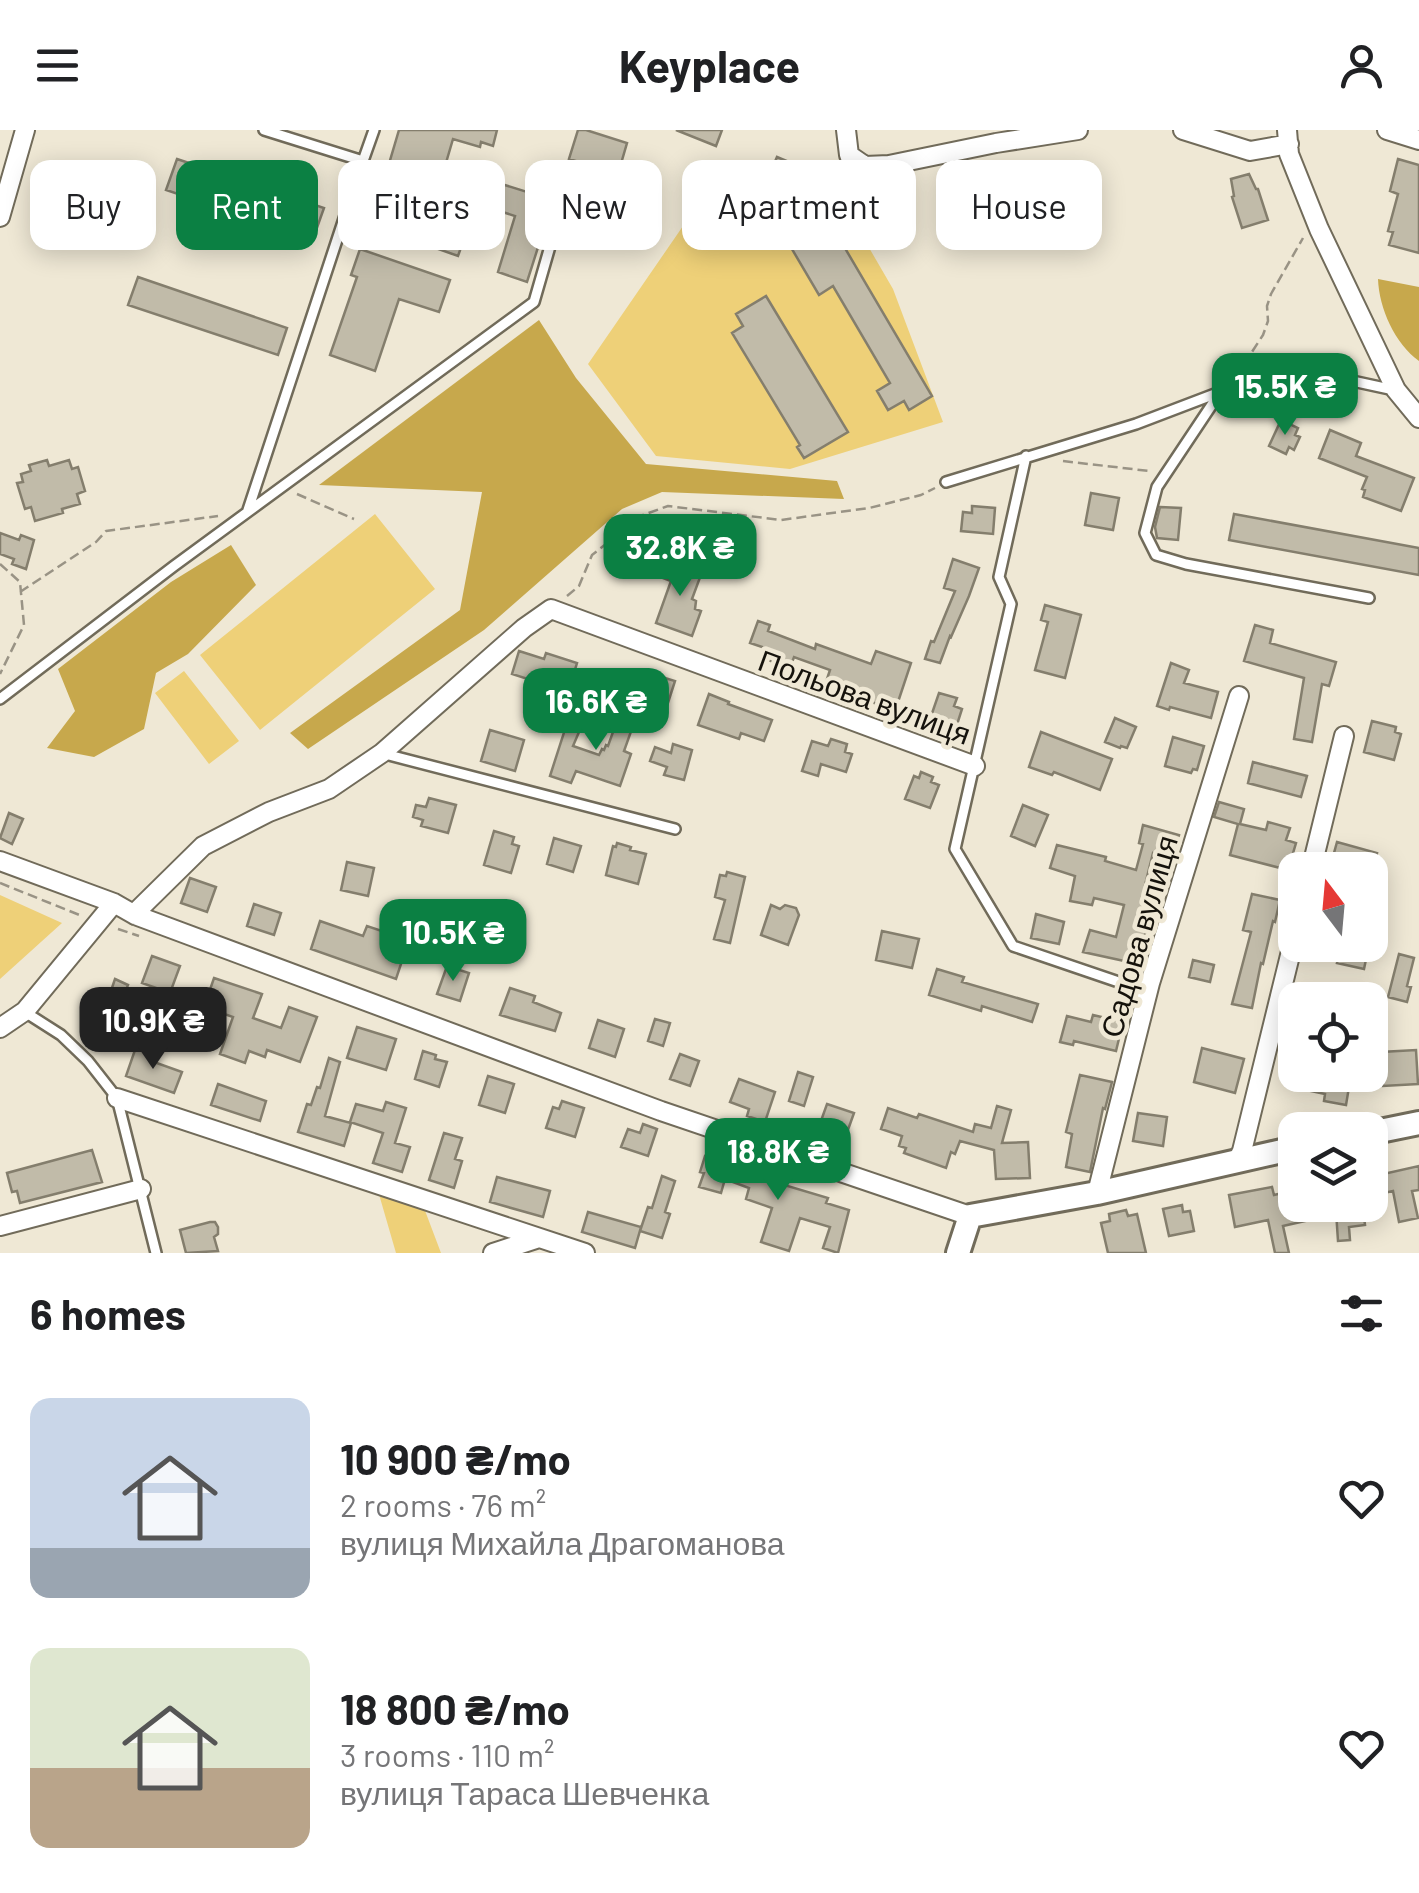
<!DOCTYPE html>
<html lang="en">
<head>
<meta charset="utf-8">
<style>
	:root { --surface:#fff; --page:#f6f6f6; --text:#202124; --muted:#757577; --accent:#0b8043 }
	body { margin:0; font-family:Barlow,sans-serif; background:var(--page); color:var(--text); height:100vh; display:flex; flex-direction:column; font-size:38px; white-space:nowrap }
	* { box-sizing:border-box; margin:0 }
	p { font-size:32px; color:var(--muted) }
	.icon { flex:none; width:55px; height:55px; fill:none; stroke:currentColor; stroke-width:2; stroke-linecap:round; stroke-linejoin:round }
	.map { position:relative; height:1123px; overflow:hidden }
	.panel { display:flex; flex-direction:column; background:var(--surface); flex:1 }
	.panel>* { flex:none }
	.top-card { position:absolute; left:30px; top:30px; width:1360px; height:90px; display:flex; gap:20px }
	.needle { width:65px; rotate:344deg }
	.fabs { position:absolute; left:1278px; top:722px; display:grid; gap:20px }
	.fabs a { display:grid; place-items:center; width:110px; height:110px; border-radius:20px; background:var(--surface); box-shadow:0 5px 25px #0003; font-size:50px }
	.price { position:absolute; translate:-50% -85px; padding:0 22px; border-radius:20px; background:var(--accent); color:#fff; font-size:32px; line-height:65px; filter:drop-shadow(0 2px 5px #0008) }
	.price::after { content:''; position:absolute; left:50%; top:60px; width:30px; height:22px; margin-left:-15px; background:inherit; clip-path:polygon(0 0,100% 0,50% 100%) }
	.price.on { background:#222; color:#fff }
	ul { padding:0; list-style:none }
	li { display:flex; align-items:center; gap:30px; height:250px; padding:0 30px }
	li span { display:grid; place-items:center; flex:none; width:280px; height:200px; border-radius:20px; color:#555 }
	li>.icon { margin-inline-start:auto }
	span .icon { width:120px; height:120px; fill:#fffc; stroke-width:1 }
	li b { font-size:42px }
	h2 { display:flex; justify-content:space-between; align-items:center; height:120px; padding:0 30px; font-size:42px }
	.tag { padding:0 35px; border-radius:20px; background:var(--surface); box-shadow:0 5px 25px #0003; font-size:35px; line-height:90px }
	.tag.on { background:var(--accent); color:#fff }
	header { display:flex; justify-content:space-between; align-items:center; height:130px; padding:0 30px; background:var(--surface); font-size:45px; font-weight:700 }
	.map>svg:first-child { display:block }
	.green { fill:#eed078 }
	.forest { fill:#c7a84c }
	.building { fill:#c1bba9; stroke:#847e6d; stroke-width:2.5 }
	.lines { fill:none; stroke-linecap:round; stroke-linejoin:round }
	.service-casing { stroke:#716b5a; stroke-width:14 }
	.minor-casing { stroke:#716b5a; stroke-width:22 }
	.tertiary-casing { stroke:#716b5a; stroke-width:28 }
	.path { stroke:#999385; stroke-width:2.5; stroke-dasharray:10 5; stroke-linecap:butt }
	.service { stroke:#fff; stroke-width:9 }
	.minor { stroke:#fff; stroke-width:18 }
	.tertiary { stroke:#fff; stroke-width:22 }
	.labels { text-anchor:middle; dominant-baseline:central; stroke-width:9; stroke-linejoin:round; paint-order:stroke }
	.street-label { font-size:30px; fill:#15120c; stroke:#efe8d5 }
</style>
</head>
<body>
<header><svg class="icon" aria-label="menu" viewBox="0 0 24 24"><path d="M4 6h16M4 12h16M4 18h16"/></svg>Keyplace<svg class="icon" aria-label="person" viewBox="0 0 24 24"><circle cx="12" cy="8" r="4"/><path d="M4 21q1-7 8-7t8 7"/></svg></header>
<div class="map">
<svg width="1419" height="1123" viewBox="0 0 1419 1123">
	<rect width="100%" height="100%" fill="#efe8d5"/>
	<!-- green -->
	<path class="green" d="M714 51 758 72 857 97 893 159 943 292 790 339 656 326 588 234Z
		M375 384 435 459 260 600 200 525Z
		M184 541 239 611 209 634 155 563Z
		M0 765 62 793 0 849Z
		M376 1054 421 1070 441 1123H396Z"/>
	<!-- forest -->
	<path class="forest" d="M1378 149 1419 157V231C1395 214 1379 178 1378 149Z
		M539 190 576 248 646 334 837 351 844 369 662 362 622 379 484 500 308 619 290 603 460 480 482 362 319 355Z
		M231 415 256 455 188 524 156 543 144 599 94 627 47 618 75 581 58 539 171 452Z"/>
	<!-- building -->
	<path class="building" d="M399 0H497L493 16 481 12 480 17 453 9 438 60 386 44Z
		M578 0H586L627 13 618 44 569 29Z
		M676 0H722L716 16Z
		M777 27 808 40 796 68 765 55Z
		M177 29 324 78 313 109 166 60Z
		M1398 29 1419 35V123L1389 115 1393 102 1388 101 1398 64 1390 61Z
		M1249 44 1256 59H1258L1268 90 1242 98 1232 67 1234 66 1231 49Z
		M482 48 553 70 527 152 498 142 515 86 474 73Z
		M420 90 465 106 458 126 413 110Z
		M829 91 932 266 909 280 904 271 888 280 877 261 890 253 833 156 819 165 789 114Z
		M360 119 450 150 439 182 399 169 375 241 330 225 357 147 351 145Z
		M138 147 287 198 278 225 128 175Z
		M766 166 848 302 804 328 797 317 800 315 732 203 743 196 736 184Z
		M1281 290 1298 298 1295 305 1300 307 1294 320 1289 317 1286 324 1269 316Z
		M1330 300 1361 313 1356 326 1414 348 1401 381 1363 367 1365 360 1362 359 1367 347 1319 328Z
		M47 330 49 336 69 330 72 339 78 337 85 361 77 364 80 374 62 379 63 383 35 391 31 377 25 379 17 353 23 352 21 344 31 341 29 335Z
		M1091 363 1119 368 1113 400 1085 395Z
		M972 376 995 378 993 404 961 401 963 382 972 383Z
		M1160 377 1181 378 1178 410 1157 408 1155 397Z
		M1234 384 1419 418V445L1229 410Z
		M0 403 19 410 21 405 34 410 26 439 12 434 14 429 0 424Z
		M953 429 979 438 969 466 951 507 950 506 940 533 925 529 931 511 934 512 955 461 944 458Z
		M670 430 702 442 692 469 696 471 695 479 701 481 692 506 656 493 671 451 663 448Z
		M1045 475 1081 485 1065 548 1035 540 1048 492 1041 490Z
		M758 491 770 495 768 501 815 519 816 514 871 534 876 521 911 533 895 581 869 571 870 568 826 552 830 540 794 527 790 538 768 530 771 520 750 513Z
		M1255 495 1273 500 1270 513 1336 532 1329 556 1322 554 1312 612 1294 609 1304 548 1244 531Z
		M519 521 544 529 546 523 577 533 568 562 512 544Z
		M1171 533 1189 540 1184 553 1218 562 1211 588 1170 577 1169 580 1157 576Z
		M652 544 675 551 667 576 643 569Z
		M939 563 957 568 954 576 962 579 955 601 929 592Z
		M709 564 729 572 728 574 772 590 764 611 741 603 739 609 698 595Z
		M623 574 639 579 624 621 631 624 620 656 576 641 571 653 550 646 568 590 582 595 573 616 599 625 602 619 604 620 606 615 608 616Z
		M1115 588 1136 597 1127 618 1121 616 1120 618 1105 612Z
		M1372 591 1396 597 1395 602 1401 604 1394 630 1364 622Z
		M490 600 524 610 515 641 481 631Z
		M1041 602 1112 629 1100 660 1054 642 1052 645 1029 637Z
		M1173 607 1204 616 1197 640 1193 639 1191 643 1165 636Z
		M831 609 847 614 845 622 852 624 846 642 821 634 818 646 802 641 812 611 828 616Z
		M673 614 692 620 684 650 664 645 667 637 650 631 655 617 671 623Z
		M1253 632 1307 646 1301 667 1248 653Z
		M921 642 933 647 931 652 939 655 930 678 905 669 914 646 919 648Z
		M429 668 456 675 448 703 421 696 423 690 413 687 416 675 426 677Z
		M1219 672 1244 679 1240 694 1266 700 1268 692 1290 698 1286 710 1296 713 1288 740 1230 725 1238 694 1214 687Z
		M1023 675 1048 685 1035 716 1011 706Z
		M9 683 23 689 12 714 0 708Z
		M1143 695 1179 705 1172 731 1153 723 1145 755 1156 758 1138 834 1083 822 1090 800 1116 807 1124 775 1094 768 1092 775 1070 771 1075 746 1050 738 1057 715 1106 727 1105 731 1136 740 1143 714 1139 713Z
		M494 701 514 707 512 714 519 716 511 743 484 735Z
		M554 708 581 716 573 742 547 734Z
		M1337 712 1377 723 1372 740H1351L1331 734Z
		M617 713 631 717 630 720 646 724 638 754 606 745 613 716 616 717Z
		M347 732 374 738 368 766 341 760Z
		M727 742 745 747 730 813 714 809 725 770 715 767 720 745 726 746Z
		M190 748 216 757 207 782 181 773Z
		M1252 764 1280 770 1275 792 1273 791 1263 834 1261 833 1252 878 1232 874 1251 802 1243 800Z
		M254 774 281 783 274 805 247 796Z
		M771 775 780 779 785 775 796 778 799 785 788 815 761 805Z
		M1036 784 1064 792 1059 814 1031 808Z
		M438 790 452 794 440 827 427 823Z
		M320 791 363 806 367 796 409 810 396 849 311 819Z
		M882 801 919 809 912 838 876 830Z
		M1342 815 1368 820 1364 839 1337 833Z
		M1399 824 1414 828 1407 856 1411 857 1407 872 1388 867Z
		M152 826 180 836 170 863 142 853Z
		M1193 830 1214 835 1210 852 1189 847Z
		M447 836 469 843 460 871 437 864Z
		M937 839 964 847 962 852 1038 874 1032 892 982 876 981 881 929 865Z
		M214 848 262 864 253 888 281 898 289 877 317 887 300 932 267 920 265 927 249 921 245 933 220 924 233 887 204 877Z
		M115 849 128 855 115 888 121 890 116 905 98 899Z
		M510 858 535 866 533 872 561 883 555 901 500 885Z
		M184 877 202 884 191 913 173 906Z
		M1093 885 1123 892 1116 921 1074 911 1073 915 1060 912 1067 886 1091 892Z
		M655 889 670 893 663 916 648 911Z
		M598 890 624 899 615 927 589 918Z
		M357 897 396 909 386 940 347 928Z
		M136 917 154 923 151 931 182 942 174 963 126 946Z
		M1202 918 1244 929 1235 963 1194 952Z
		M1416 920 1418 954 1383 956 1381 922Z
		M423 921 436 925 435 929 447 932 439 957 415 949Z
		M680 924 699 931 690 956 670 949Z
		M329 928 340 932 325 986 351 993 344 1016 298 1002 307 974 311 975 317 957 320 958Z
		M798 942 813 947 804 976 789 971Z
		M1080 945 1112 952 1105 979 1103 978 1090 1042 1066 1037 1072 1004 1066 1002Z
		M1313 945H1351L1346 975 1324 971 1325 964 1311 961Z
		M488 946 514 954 505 983 479 975Z
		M739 949 775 962 765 992 747 986 749 979 730 972Z
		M218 954 266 971 260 991 211 975Z
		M562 971 584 978 575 1007 546 998 553 977 559 979Z
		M386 972 406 978 395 1013 410 1017 402 1042 373 1033 383 1003 350 992 356 974 383 981Z
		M827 974 854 983 844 1011 817 1002Z
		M997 976 1011 980 1002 1013 1028 1012 1030 1048 996 1049 994 1020 960 1011 955 1024 951 1022 946 1038 904 1023 906 1018 899 1016 902 1006 881 999 888 978 917 988 919 984 973 1002 975 994 991 998Z
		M1138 983 1167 987 1163 1016 1133 1011Z
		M643 994 657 999 648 1026 621 1017 628 999 640 1003Z
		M444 1003 462 1008 455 1029 462 1031 454 1058 429 1050Z
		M92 1020 102 1052 20 1073 17 1061 12 1062 7 1043Z
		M705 1026 717 1030 718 1028 776 1045 774 1052 828 1068 826 1073 849 1080 838 1123 823 1118 830 1097 800 1088 789 1121 761 1112 772 1078 746 1069 749 1058 725 1049 721 1063 699 1057 704 1043 700 1042Z
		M1419 1036V1060L1412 1061 1418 1088 1399 1092 1393 1061 1370 1066V1047Z
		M662 1046 675 1051 665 1082 670 1084 662 1108 640 1101 648 1077 652 1078Z
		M497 1047 550 1061 543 1087 490 1072Z
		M1272 1057 1274 1065 1295 1060V1075H1302L1305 1091 1283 1096 1289 1123H1275L1268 1090 1235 1097 1229 1065Z
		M1182 1075 1183 1082 1190 1081 1194 1101 1169 1106 1163 1079Z
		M1363 1078 1365 1095 1349 1097 1350 1110 1338 1111 1336 1081Z
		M1126 1080 1128 1086 1137 1084 1146 1123H1108L1101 1093 1110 1091 1109 1084Z
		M588 1082 641 1097 635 1118 582 1102Z
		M210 1092H215L218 1097V1104L214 1107 218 1121 186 1123 180 1100Z"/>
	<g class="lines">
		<defs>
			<path id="service" d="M363 31 374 0
				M1219 264 1157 357 1145 403 1156 425 1186 434 1369 468
				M1026 326 999 447 1011 474 955 719 1013 816 1148 862
				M946 352 1136 294 1220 262 1274 234 1394 260
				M248 380 363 31 264 0
				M0 569 174 436 534 172 555 99
				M385 624 675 699
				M25 882 61 905 88 931 117 968 156 1123"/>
			<path id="minor" d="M846 0 849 25 865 36 889 35 996 13 1078 0
				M1183 0 1250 21 1289 14
				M1287 0 1289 24 1319 99 1396 260 1419 288
				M1387 0 1419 10
				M0 87 25 0
				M0 731 114 773 135 785 661 981 970 1086
				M1311 740 1344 606
				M135 785 139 779 203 716 269 682 329 659 382 623 524 498 551 479 975 636
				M0 898 25 881 114 773
				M117 968 585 1123
				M1238 1029 1242 1021 1295 805
				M1097 1063 1150 853 1239 566
				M0 1096 141 1059
				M493 1123 536 1109"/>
			<path id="tertiary" d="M1370 1003 1419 993
				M958 1123 970 1086 1097 1063 1295 1018"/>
		</defs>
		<!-- service casing -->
		<use href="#service" class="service-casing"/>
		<!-- minor casing -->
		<use href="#minor" class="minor-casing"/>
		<!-- tertiary casing -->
		<use href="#tertiary" class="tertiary-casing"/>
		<!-- path -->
		<path class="path" d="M1244 234 1263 205 1268 191 1267 176 1271 164 1303 108
			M1063 331 1149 341
			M297 364 354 389
			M0 434 20 452 24 495 0 544
			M20 462 96 412 106 401 218 386
			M567 466 579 456 592 425 643 385 668 376 781 390 869 378 921 365 935 358
			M0 753 82 786
			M118 799 139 806"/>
		<!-- service -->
		<use href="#service" class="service"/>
		<!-- minor -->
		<use href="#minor" class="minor"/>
		<!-- tertiary -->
		<use href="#tertiary" class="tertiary"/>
	</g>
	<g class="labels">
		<!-- street labels -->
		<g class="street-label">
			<text transform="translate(865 566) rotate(20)">Польова вулиця</text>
			<text transform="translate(1138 806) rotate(-74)">Садова вулиця</text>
		</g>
	</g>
</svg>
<div class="fabs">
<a><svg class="needle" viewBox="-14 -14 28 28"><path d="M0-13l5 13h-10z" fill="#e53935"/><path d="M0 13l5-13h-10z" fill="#757577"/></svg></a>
<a><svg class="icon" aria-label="locate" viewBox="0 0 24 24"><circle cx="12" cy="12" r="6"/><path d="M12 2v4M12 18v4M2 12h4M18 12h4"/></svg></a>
<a><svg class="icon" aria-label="layers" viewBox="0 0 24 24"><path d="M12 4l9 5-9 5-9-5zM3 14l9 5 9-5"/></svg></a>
</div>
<b class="price" style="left:1285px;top:308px">15.5K ₴</b>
<b class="price" style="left:680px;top:469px">32.8K ₴</b>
<b class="price" style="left:596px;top:623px">16.6K ₴</b>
<b class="price" style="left:453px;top:854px">10.5K ₴</b>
<b class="price on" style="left:153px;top:942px">10.9K ₴</b>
<b class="price" style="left:778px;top:1073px">18.8K ₴</b>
<div class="top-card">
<a class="tag">Buy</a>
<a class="tag on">Rent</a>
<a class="tag">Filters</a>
<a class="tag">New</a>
<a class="tag">Apartment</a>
<a class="tag">House</a>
</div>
</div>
<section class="panel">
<h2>6 homes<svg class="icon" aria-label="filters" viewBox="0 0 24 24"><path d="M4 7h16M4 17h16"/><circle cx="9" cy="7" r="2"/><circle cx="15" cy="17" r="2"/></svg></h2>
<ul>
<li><span style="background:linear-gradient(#c9d6e8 75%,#9aa5b1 0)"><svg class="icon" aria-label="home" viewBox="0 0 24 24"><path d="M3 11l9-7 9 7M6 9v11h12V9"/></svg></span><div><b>10 900 ₴/mo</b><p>2 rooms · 76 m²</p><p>вулиця Михайла Драгоманова</p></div><svg class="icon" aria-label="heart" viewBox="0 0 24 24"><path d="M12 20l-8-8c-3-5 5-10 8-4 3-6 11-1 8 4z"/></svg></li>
<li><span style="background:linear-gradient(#dfe7d0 60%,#b9a48a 0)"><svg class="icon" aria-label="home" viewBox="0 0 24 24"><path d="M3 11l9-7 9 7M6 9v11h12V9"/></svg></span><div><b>18 800 ₴/mo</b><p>3 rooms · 110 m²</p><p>вулиця Тараса Шевченка</p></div><svg class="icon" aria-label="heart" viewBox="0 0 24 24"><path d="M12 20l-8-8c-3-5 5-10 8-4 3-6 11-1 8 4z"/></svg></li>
</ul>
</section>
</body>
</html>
